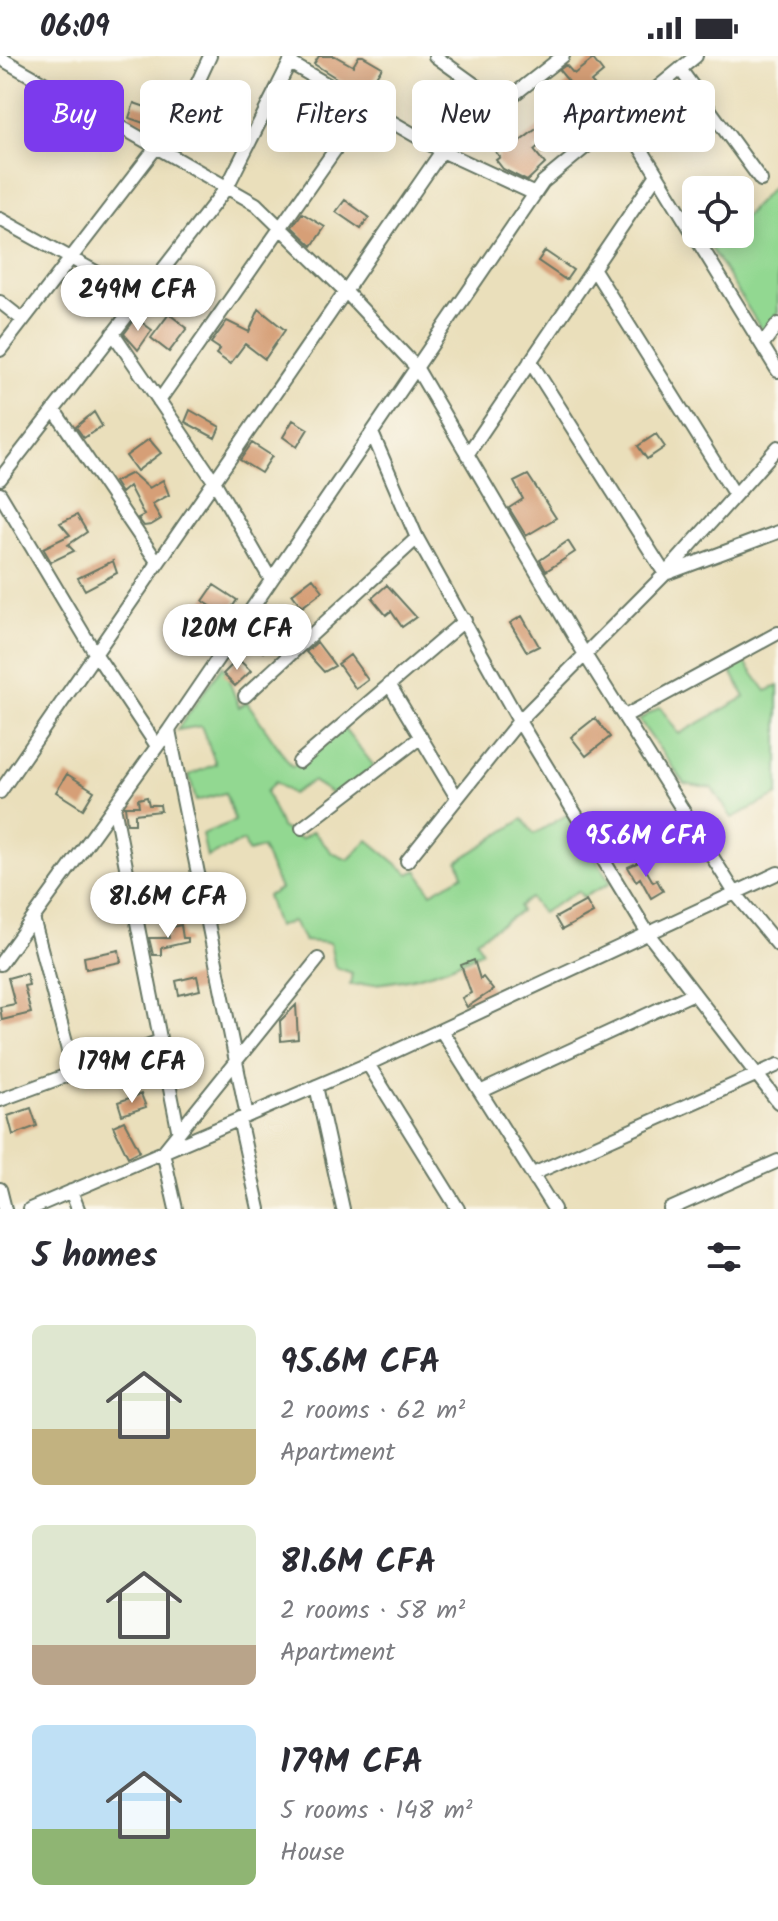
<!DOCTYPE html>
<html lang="en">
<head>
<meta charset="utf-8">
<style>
	:root { --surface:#fff; --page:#f2f2f3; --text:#2b2b33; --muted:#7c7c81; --accent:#7c3aed }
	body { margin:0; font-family:Kalam,sans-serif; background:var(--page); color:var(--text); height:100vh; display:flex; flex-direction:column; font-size:30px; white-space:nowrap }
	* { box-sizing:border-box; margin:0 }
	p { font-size:26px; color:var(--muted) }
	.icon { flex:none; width:44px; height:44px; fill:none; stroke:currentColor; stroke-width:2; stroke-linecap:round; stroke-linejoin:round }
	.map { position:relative; height:1153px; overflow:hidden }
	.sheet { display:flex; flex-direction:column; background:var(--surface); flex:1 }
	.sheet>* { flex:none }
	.top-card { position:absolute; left:24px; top:24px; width:730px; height:72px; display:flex; gap:16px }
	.fabs { position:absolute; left:682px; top:120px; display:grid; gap:16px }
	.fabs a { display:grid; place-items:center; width:72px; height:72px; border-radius:12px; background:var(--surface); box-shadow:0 4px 20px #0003; font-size:40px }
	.price { position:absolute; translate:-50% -68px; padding:0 18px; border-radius:28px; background:#fff; color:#222; font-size:26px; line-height:52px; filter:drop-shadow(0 2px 4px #0008) }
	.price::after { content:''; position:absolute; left:50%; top:48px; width:24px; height:18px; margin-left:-12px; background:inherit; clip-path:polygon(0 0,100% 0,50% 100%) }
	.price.on { background:var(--accent); color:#fff }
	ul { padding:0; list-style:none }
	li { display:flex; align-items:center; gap:24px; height:200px; padding:0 32px }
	li span { display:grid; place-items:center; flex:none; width:224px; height:160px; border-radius:12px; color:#555 }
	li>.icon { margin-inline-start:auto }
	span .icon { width:96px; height:96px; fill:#fffc; stroke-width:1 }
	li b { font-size:34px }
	h2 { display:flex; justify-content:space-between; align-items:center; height:96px; padding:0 32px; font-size:34px }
	.chip { padding:0 28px; border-radius:12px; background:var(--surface); box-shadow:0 4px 20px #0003; font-size:28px; line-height:72px }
	.chip.on { background:var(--accent); color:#fff }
	.status { display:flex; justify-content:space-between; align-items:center; height:56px; padding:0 40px; background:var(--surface); direction:ltr }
	.status svg { height:22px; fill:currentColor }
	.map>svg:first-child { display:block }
	.green { fill:#92d891; stroke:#588a62; stroke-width:2 }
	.building { fill:#d69f77 }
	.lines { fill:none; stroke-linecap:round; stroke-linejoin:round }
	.minor-casing { stroke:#667663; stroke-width:16 }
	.minor { stroke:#fff; stroke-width:12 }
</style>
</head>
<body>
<div class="status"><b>06:09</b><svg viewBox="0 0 49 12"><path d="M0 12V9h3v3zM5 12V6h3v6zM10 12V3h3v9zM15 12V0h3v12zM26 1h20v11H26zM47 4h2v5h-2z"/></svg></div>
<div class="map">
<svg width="778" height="1153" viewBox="0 0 778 1153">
	<rect width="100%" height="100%" fill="#fbf7ec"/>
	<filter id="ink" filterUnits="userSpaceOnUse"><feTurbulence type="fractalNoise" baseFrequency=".0125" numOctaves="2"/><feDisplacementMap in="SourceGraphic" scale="16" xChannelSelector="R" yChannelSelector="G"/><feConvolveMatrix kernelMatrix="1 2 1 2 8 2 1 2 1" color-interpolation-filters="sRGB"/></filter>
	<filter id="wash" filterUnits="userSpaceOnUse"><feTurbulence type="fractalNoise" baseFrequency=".006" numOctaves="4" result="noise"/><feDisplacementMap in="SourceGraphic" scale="32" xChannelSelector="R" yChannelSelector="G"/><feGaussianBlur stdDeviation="1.8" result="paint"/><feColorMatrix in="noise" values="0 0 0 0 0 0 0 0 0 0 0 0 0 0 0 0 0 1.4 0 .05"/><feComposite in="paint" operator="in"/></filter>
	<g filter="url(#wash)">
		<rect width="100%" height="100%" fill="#eadfbb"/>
		<!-- green -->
		<path class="green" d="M778 125 775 193 778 195V256L763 276 702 178H740V165Z
			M744 605 766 635 778 630V739L732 762 712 732 684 727 639 664 660 651 679 678 745 641 729 612Z
			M223 609 239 651 247 646 292 711 344 672 374 710 336 740 312 725 292 738 275 726 266 736 281 771 301 783 313 775 332 797 348 804 368 784 409 818 417 814 431 837 463 819 458 805 523 763 534 778 568 758 611 827 583 841 578 835 542 857 530 842 519 850 520 856 476 884 482 895C442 917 397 929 350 929L352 917 335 911 330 887 304 885 293 865 277 871 267 840 280 833 262 792 248 796 244 785 207 801 202 778 235 765 225 737 196 745 189 719 216 708 201 670 177 674Z"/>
		<g id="blocks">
			<!-- building -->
			<path class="building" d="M319 0H335L353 10 359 0H363L382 11 369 32 373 35 368 42 314 8Z
				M593 3 603 16 591 26 599 35 584 48 581 44 569 54 555 38 569 26 559 14 566 9 574 18Z
				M134 47 163 57 158 72 129 62Z
				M556 58 564 67 534 94 545 108 527 125 503 113 496 104 500 101 483 81 494 71 511 92Z
				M345 144 369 161 361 173 336 156Z
				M302 157 325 171 312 190 292 171Z
				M545 195 573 214 566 224 538 205Z
				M259 253 285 274 265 303 245 288 230 308 216 298 220 293 211 287 227 265 249 276Z
				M169 258 187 272 169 296 151 282Z
				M136 262 152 274 138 294 124 278Z
				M190 354 220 371 215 382 185 366Z
				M94 356 102 370 84 382 76 371Z
				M293 364 308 373 297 391 283 381Z
				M656 378 665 391 647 403 638 390Z
				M149 383 161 397 137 415 126 400Z
				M252 387 272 400 261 417 240 404Z
				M132 417 149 432 163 424 169 439 152 448 161 463 151 469 144 470 138 462 144 459 129 430 121 437 114 426Z
				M528 419 556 462 526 480 509 452 523 443 514 426Z
				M77 459 87 476 68 489 74 495 51 506 43 492 70 479 60 467Z
				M568 485 575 496 546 515 540 504Z
				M113 505 117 517 85 534 78 522Z
				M313 522 323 535 302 551 292 538Z
				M214 529 237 544 226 560 203 545Z
				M387 529 416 561 402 571 391 555 386 559 372 542Z
				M522 560 539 590 527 596 510 567Z
				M258 564 276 582 263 596 245 579Z
				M317 586 335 610 324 616 306 596Z
				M350 599 368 624 356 633 338 608Z
				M238 603 251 615 235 630 223 618Z
				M595 662 610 681 586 700 571 681Z
				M67 718 94 735 83 753 56 736Z
				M147 741 149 749H160L161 755 135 758V768H127L125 750H139L138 743Z
				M641 805 653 826 657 824 663 835 651 842 640 822 636 825 628 811Z
				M586 845 593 857 562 874 555 862Z
				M181 869 183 882H188V886L161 892V899H153L149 882H169L167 872Z
				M119 894 121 906 86 913 84 901Z
				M474 904 480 923 483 921 493 934 467 951 462 942 471 937 461 909Z
				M26 917 29 929 24 930 31 957 2 964 0 951 15 948 8 922Z
				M197 920 200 934 179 939 176 925Z
				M296 949 298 983 281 985 280 965Z
				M141 1038 146 1051 122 1059 118 1046Z
				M31 1052 37 1070 13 1079 8 1060Z
				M124 1065 140 1095 128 1101 113 1070Z"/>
		</g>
	</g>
	<g filter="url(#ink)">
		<use href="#blocks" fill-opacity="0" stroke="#667663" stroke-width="2"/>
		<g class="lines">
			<defs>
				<path id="minor" d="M435 0 503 49
					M0 2 256 148 345 235 416 311 584 597 735 837 778 889
					M290 7 442 95 535 138
					M680 13 761 124
					M622 62 778 315
					M0 163 141 241
					M593 212 735 439
					M0 246 23 264
					M113 277 214 425 271 524
					M762 289 778 268
					M0 294 185 54 210 0
					M530 305 665 518
					M159 345 365 51
					M54 354 158 507
					M372 377 417 482 519 665 649 879 778 1046
					M467 399 656 120
					M0 423 227 131 293 0
					M0 438 95 597 157 690
					M668 517 778 476
					M389 628 457 742
					M245 640 417 482
					M625 660 778 577
					M169 674 247 1060
					M299 706 465 564
					M0 736 442 95 563 0
					M114 750 178 1073
					M302 772 421 681
					M407 805 519 665 665 518 778 391
					M33 862 74 1017
					M0 908 169 674 543 126 696 0
					M441 974 554 1153
					M368 1008 458 1153
					M316 1030 343 1153
					M480 1036 694 937
					M0 1044 160 985
					M239 1063 259 1153
					M533 1118 778 1009
					M0 1133 5 1153
					M71 1135 78 1153
					M30 1153 368 1008 778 817
					M176 1153 163 1096 318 903
					M670 1153 778 1105"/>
			</defs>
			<!-- minor casing -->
			<use href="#minor" class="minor-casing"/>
			<!-- minor -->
			<use href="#minor" class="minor"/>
		</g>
	</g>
</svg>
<div class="fabs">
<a><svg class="icon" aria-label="locate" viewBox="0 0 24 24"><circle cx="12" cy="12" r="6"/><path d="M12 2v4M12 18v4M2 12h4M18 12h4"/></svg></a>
</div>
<b class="price" style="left:138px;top:277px">249M CFA</b>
<b class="price" style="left:237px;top:616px">120M CFA</b>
<b class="price on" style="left:646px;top:823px">95.6M CFA</b>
<b class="price" style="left:168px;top:884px">81.6M CFA</b>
<b class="price" style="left:132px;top:1049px">179M CFA</b>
<div class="top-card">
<a class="chip on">Buy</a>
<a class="chip">Rent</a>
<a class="chip">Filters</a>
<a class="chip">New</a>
<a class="chip">Apartment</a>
</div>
</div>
<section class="sheet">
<h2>5 homes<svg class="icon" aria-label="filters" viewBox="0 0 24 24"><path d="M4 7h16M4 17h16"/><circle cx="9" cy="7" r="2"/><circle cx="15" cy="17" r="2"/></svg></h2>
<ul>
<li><span style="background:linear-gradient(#dfe7d0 65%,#c2b280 0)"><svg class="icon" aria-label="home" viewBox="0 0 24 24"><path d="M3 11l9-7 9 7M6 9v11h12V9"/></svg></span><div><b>95.6M CFA</b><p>2 rooms · 62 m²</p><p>Apartment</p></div></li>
<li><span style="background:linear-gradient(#dfe7d0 75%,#b9a48a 0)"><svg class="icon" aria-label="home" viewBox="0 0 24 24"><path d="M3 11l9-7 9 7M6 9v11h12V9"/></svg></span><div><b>81.6M CFA</b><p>2 rooms · 58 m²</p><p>Apartment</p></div></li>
<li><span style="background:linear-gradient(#bfe0f5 65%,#8fb573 0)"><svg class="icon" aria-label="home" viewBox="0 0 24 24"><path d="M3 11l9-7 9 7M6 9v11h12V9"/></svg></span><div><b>179M CFA</b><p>5 rooms · 148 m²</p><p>House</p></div></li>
</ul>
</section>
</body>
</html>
